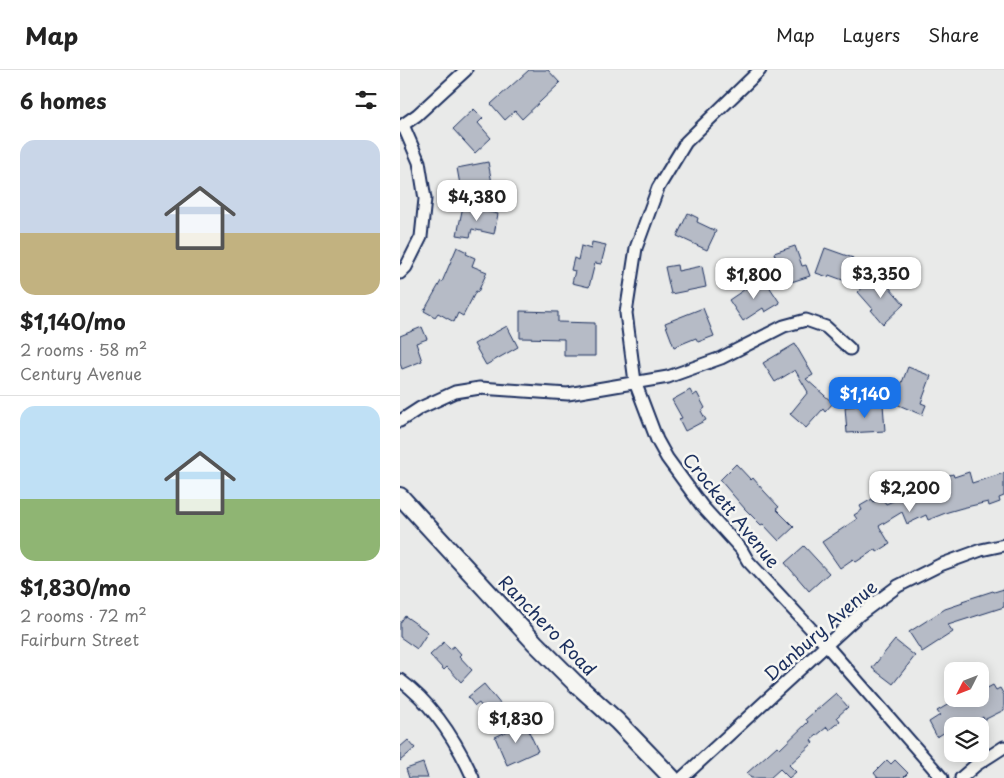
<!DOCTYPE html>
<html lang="en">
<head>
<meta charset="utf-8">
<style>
	:root { --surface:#fff; --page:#f2f2f2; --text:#222; --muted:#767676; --line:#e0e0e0; --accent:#1a73e8 }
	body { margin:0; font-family:"Playpen Sans",sans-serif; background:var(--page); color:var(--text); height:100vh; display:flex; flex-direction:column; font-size:19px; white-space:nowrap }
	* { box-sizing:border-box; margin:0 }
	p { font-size:16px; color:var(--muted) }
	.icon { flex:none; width:28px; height:28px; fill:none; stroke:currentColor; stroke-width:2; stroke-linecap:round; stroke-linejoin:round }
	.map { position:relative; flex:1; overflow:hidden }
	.panel { display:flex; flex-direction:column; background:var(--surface); width:400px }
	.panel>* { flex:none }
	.needle { width:32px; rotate:228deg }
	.buttons { position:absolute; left:544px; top:592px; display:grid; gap:10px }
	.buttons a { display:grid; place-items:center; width:45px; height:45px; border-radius:10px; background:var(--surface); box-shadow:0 2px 12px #0003; font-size:25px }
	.price { position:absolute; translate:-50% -42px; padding:0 11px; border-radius:10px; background:#fff; color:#222; font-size:16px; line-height:32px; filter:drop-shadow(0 1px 2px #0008) }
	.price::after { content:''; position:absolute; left:50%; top:30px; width:15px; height:11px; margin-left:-8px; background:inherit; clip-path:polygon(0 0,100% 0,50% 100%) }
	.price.current { background:var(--accent); color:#fff }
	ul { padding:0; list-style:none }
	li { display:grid; align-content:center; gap:10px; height:265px; padding:0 20px }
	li+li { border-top:1px solid var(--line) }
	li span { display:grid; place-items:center; height:155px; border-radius:15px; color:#555 }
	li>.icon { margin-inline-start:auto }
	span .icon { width:90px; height:90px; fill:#fffc; stroke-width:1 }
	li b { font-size:21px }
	h2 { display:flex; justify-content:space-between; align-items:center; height:60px; padding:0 20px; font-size:21px }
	header { display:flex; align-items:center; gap:30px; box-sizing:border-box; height:70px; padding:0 25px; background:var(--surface); border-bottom:1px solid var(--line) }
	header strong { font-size:24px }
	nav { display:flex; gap:28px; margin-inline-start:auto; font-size:18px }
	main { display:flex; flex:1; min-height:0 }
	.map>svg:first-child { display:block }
	.building { fill:#b6bbc6; stroke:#1b2f5e }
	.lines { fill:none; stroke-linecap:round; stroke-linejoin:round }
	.minor-casing { stroke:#1b2f5e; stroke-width:15 }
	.secondary-casing { stroke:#1b2f5e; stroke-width:20 }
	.minor { stroke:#f6f6f2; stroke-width:11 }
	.secondary { stroke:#f6f6f2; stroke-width:16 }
	.labels { text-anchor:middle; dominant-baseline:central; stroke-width:5; stroke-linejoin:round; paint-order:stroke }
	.street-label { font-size:18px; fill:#1b2f5e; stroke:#f6f6f2 }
</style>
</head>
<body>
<header>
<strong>Map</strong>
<nav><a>Map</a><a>Layers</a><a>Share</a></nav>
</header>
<main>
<section class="panel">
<h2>6 homes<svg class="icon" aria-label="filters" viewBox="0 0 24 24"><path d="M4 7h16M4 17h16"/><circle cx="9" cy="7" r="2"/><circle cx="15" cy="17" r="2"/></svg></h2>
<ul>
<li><span style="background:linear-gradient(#c9d6e8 60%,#c2b280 0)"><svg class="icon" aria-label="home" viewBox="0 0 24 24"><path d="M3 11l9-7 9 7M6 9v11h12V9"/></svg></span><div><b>$1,140/mo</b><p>2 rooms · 58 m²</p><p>Century Avenue</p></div></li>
<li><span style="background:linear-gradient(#bfe0f5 60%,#8fb573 0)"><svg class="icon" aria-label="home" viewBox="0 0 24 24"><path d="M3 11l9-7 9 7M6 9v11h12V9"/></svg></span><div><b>$1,830/mo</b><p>2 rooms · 72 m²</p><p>Fairburn Street</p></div></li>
</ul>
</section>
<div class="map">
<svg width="604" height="708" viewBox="0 0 604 708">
	<rect width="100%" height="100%" fill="#e9eae9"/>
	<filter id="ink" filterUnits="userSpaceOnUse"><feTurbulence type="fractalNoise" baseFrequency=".02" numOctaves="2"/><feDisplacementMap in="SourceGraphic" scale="10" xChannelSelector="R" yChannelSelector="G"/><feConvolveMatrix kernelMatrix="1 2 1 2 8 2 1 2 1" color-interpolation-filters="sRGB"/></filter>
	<g filter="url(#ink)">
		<!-- building -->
		<path class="building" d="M129 0H148L160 13 122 49 115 41 105 50 91 34Z
			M74 39 83 48 78 53 91 68 75 83 53 59Z
			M88 92 92 113 73 117 74 124 62 126 57 98Z
			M63 136 98 144 94 164 72 159 70 167 57 165Z
			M288 143 298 148 297 152 316 161 307 180 277 166Z
			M192 172 206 175 201 194 195 193 189 217 172 213 175 201 171 200 174 188 178 190 181 176 191 179Z
			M395 176 402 196 406 195 410 206 385 214 374 183Z
			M57 177 67 182 66 184 75 188 72 196 87 202 78 222 76 221 63 246 58 243 54 252 38 243 35 247 24 241 41 211 42 212Z
			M425 178 453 188 452 192 458 194 451 213 429 205 428 207 416 203Z
			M277 195 278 201 302 196 306 217 271 224 265 197Z
			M363 207 380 233 365 242 363 238 343 251 329 230Z
			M474 208 477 211 481 208 504 234 483 254 471 240 473 239 458 222Z
			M303 238 314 266 298 272 296 268 274 277 265 253Z
			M120 241 158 242V252L195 253V286H164V269L120 268Z
			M107 256 118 277 86 295 74 274Z
			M22 257 27 269 16 273 22 291 2 299 0 293V266Z
			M395 274 413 305 406 309 433 333 425 342 423 339 406 358 390 344 408 322 395 300 375 312 363 293Z
			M508 297 531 306 521 333 526 335 522 345 494 333Z
			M290 320 293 326 297 323 305 338 301 341 306 350 285 361 279 349 282 348 272 330Z
			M483 334 485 361 447 363 445 337Z
			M336 394 351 410 353 408 364 421 379 437 376 439 394 457 379 471 363 454 361 455 345 439 320 410Z
			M569 402 572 413 604 403V426L599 428 600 432 589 436 588 432 562 438 548 442 528 450 526 445 507 454 502 442 479 456 490 474 477 482 476 479 456 492 453 489 440 498 422 472 457 449 454 445 462 440 460 436 472 429 474 432 482 428 486 434 540 411 539 408 553 404 554 407Z
			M404 476 429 503 409 521 385 493Z
			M604 519V537L548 555 553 562 522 582 509 562 545 539 563 533 562 531 593 521 594 522Z
			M5 546 28 562 17 579 0 567V553Z
			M495 570 515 586 493 614 472 598Z
			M44 572 50 579 54 576 61 584 59 586 72 600 61 612 47 597 44 600 30 585Z
			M84 614 106 641 93 652 79 633 75 636 68 627Z
			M593 615 596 620 600 618 604 625V640L584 650 583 647 567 656H552V671L547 661 537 667 529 652 540 645 537 641 554 631 557 636 570 629H580V622Z
			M436 623 448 637 437 647 440 651 429 660 427 657 411 670 413 673 389 695 396 702 389 708 380 699 370 708H351L347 703 377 676 380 679 408 652 406 649Z
			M125 653 138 681 107 695 95 667Z
			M8 670 15 678 0 691V677Z
			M487 690 491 694 495 690 508 703 503 708H478L474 703Z
			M23 693 28 708H9L6 699Z"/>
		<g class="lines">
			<defs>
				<path id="minor" d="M360 0 286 72 258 118 236 178 226 243 235 312 257 370 267 388 302 436 341 479 348 491 426 575 542 708
					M0 57 17 45 66 0
					M0 203 6 197 21 167 25 129 19 92 3 55
					M0 351 20 338 55 322 80 318 168 324 268 307 321 288 384 256 406 250 426 257 450 279
					M0 610C34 635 56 670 73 708
					M282 708 459 545 498 516 540 495 581 480 604 475
					M561 708 576 695 604 677"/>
				<path id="secondary" d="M0 426 135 573 174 612 217 651 272 708"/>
			</defs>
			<!-- minor casing -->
			<use href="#minor" class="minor-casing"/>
			<!-- secondary casing -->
			<use href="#secondary" class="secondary-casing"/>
			<!-- minor -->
			<use href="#minor" class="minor"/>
			<!-- secondary -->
			<use href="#secondary" class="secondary"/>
		</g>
	</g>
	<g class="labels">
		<!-- street labels -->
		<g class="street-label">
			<text transform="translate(332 440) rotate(51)">Crockett Avenue</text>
			<text transform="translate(148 555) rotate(46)">Ranchero Road</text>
			<text transform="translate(420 560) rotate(-41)">Danbury Avenue</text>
		</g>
	</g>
</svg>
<div class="buttons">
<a><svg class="needle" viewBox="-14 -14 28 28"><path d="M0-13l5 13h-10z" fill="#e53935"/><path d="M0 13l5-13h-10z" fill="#767676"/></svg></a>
<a><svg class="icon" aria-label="layers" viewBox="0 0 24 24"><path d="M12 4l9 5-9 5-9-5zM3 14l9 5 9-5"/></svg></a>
</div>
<b class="price" style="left:77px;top:152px">$4,380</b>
<b class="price" style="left:481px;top:229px">$3,350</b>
<b class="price" style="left:354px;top:230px">$1,800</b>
<b class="price current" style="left:465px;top:349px">$1,140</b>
<b class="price" style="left:510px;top:443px">$2,200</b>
<b class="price" style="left:116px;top:674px">$1,830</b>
</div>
</main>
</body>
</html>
